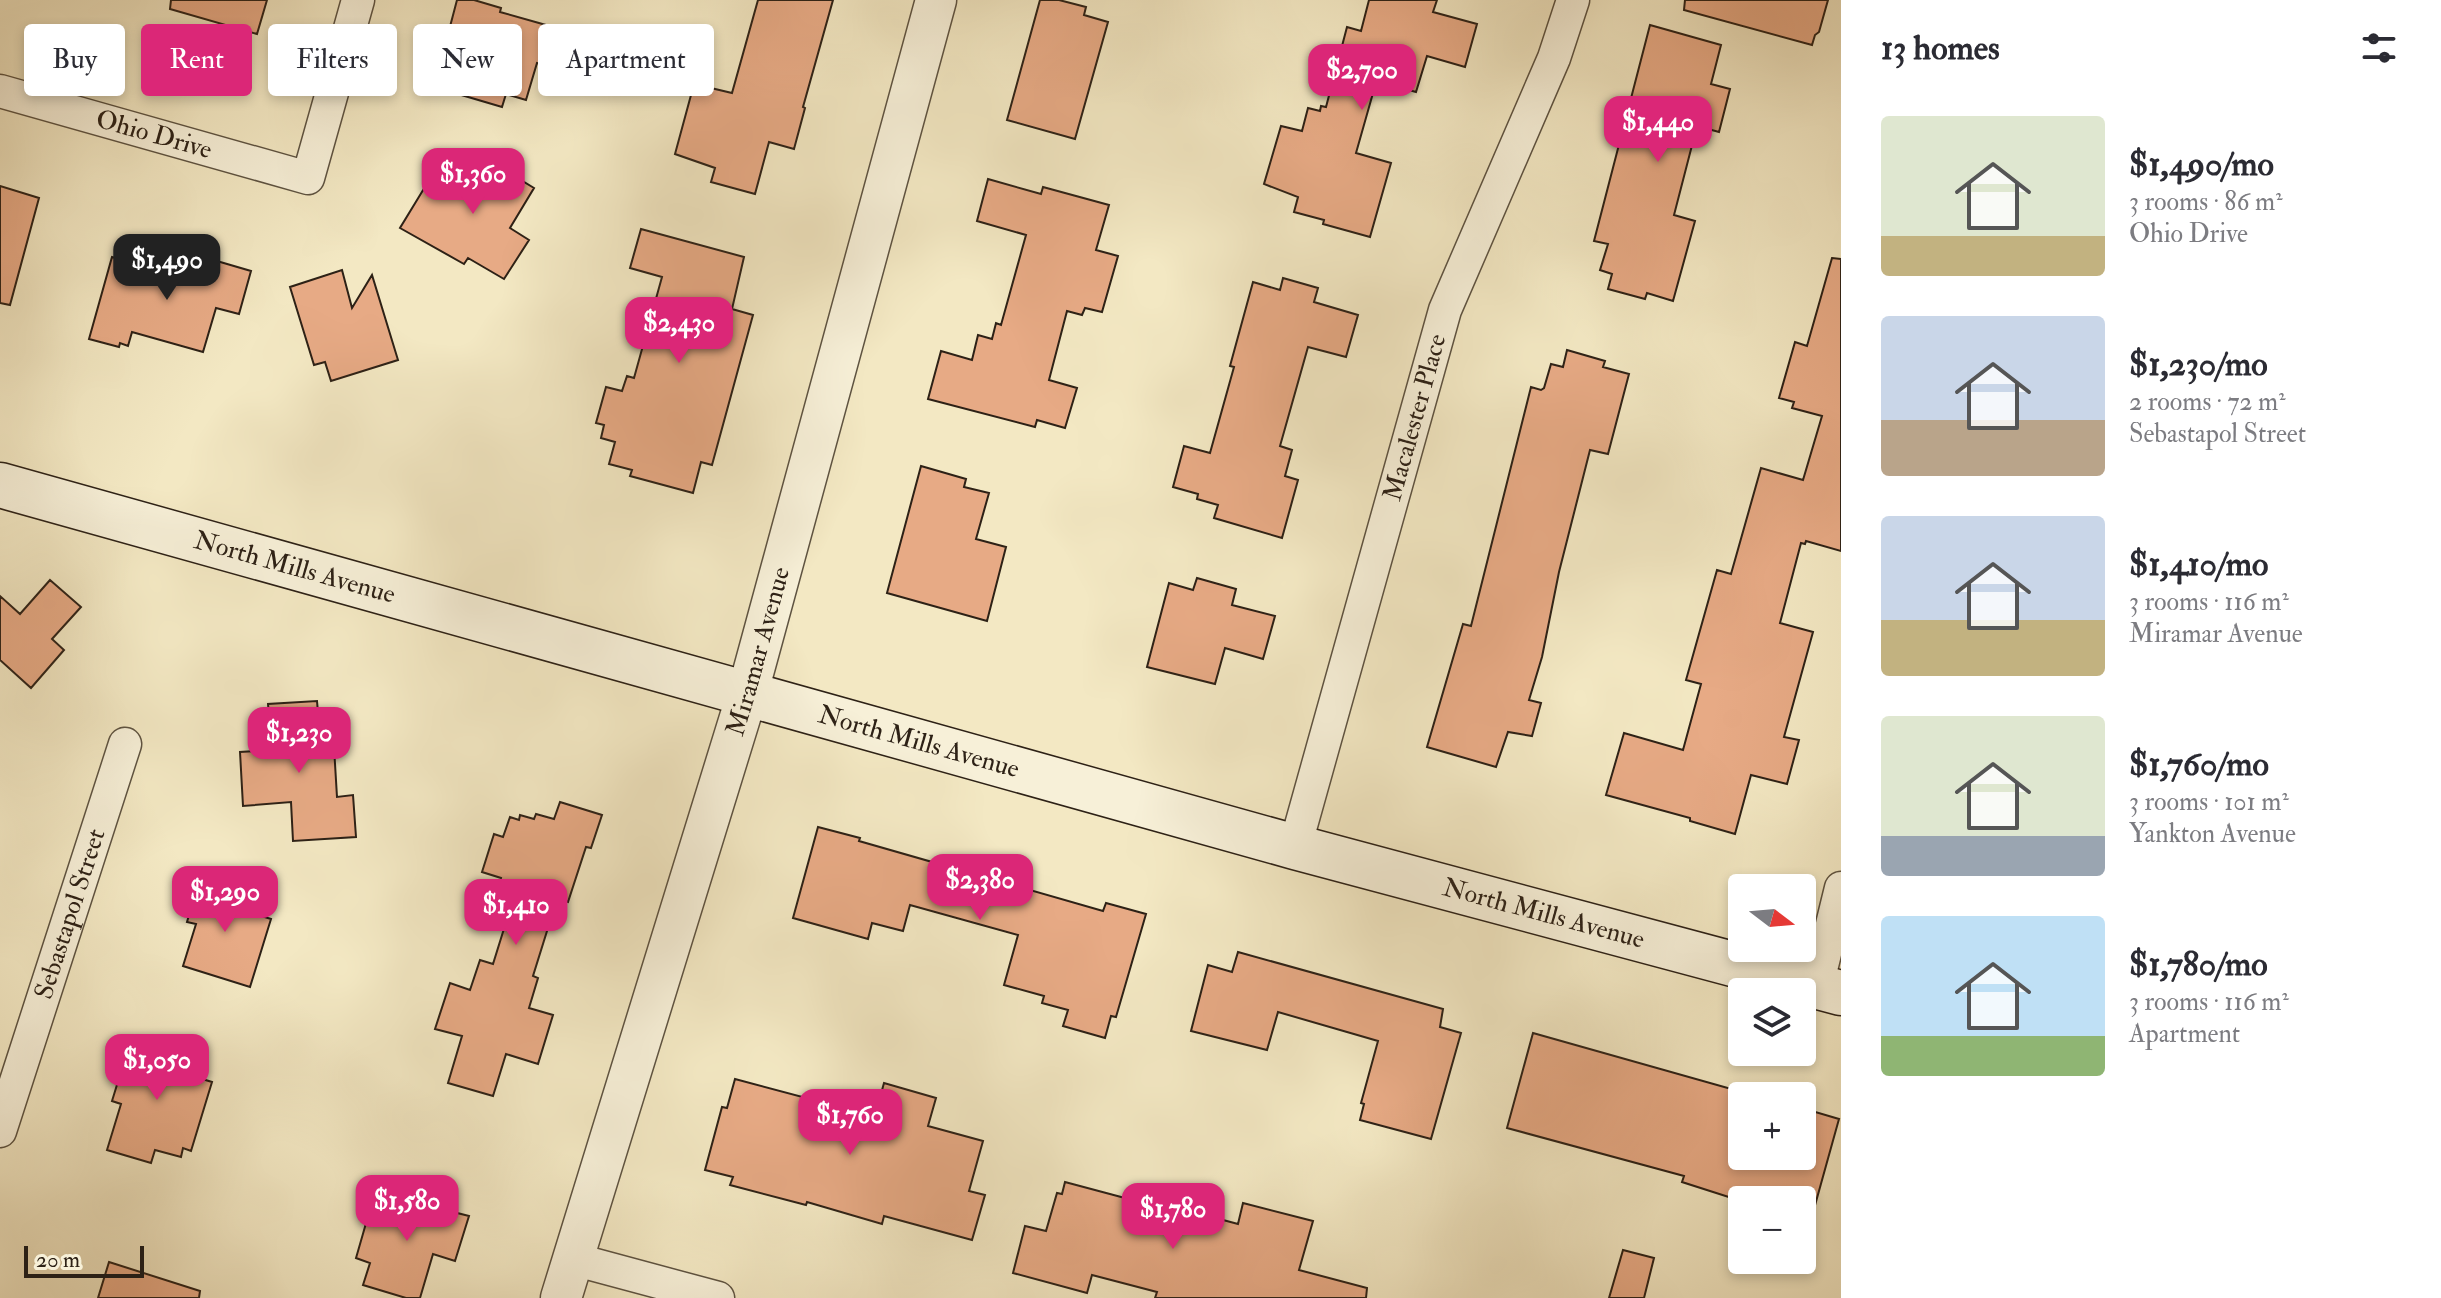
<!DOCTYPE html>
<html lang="en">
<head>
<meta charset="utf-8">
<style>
	:root { --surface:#fff; --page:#f2f2f3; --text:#2b2b33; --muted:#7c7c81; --accent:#db2777 }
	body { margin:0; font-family:"IM FELL Double Pica",serif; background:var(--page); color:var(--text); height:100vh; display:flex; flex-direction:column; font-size:30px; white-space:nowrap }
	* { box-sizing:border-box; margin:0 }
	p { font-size:26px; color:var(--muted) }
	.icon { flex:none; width:44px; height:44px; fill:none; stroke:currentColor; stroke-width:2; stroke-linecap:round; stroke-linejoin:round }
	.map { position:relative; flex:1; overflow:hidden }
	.sheet { display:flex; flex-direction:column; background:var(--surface); width:600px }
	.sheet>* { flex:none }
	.guide { position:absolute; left:24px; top:24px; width:760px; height:72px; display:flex; gap:16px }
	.needle { width:52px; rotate:106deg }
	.buttons { position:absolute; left:1728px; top:874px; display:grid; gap:16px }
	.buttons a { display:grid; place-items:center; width:88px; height:88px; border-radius:8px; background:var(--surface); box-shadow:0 4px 12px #0003; font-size:40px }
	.scale { position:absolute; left:24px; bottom:20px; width:120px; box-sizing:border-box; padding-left:8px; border:4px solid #2d2116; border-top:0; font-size:22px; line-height:28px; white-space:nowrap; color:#2d2116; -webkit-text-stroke:6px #f7f0d8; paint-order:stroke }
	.price { position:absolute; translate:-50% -68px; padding:0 18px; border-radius:16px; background:var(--accent); color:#fff; font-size:26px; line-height:52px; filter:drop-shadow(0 2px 4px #0008) }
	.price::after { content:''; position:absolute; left:50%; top:48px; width:24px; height:18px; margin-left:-12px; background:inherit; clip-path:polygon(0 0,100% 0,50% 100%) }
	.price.active { background:#222; color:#fff }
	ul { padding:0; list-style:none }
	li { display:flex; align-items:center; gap:24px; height:200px; padding:0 40px }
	li span { display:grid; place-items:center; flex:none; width:224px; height:160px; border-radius:8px; color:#555 }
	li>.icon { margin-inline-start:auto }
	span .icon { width:96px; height:96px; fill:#fffc; stroke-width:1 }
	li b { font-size:34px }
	h2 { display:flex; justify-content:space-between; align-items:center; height:96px; padding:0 40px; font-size:34px }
	.chip { padding:0 28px; border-radius:8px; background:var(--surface); box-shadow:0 4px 12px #0003; font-size:28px; line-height:72px }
	.chip.active { background:var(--accent); color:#fff }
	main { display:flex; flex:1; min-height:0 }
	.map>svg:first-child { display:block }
	.building { fill:#e7aa85; stroke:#2d2116; stroke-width:2 }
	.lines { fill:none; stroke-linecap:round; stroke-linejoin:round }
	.minor-casing { stroke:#5e5341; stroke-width:35 }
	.tertiary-casing { stroke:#5e5341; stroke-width:43 }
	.secondary-casing { stroke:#2d2116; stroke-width:47 }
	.minor { stroke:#f7f0d8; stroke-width:32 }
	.tertiary { stroke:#f7f0d8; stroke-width:40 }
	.secondary { stroke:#f7f0d8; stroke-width:44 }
	.labels { text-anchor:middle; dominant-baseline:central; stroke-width:6; stroke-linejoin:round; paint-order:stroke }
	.street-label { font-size:26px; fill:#2d2116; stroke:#f7f0d8 }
</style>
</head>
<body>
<main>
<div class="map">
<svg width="1841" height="1298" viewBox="0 0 1841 1298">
	<rect width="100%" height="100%" fill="#f3e8c3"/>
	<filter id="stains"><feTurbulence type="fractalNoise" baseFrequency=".0025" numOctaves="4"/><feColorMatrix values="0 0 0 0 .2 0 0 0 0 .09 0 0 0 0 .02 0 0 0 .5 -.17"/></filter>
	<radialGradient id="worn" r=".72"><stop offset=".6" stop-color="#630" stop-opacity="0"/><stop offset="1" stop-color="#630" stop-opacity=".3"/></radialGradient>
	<!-- building -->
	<path class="building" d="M171 0H267L257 34 170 9Z
		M457 0H474L501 8 500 12 546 25 545 28 570 35 560 69 537 63 526 100 506 94 502 107 458 94 471 45 447 38Z
		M758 0H833L803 107 805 108 794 149 769 142 755 194 711 182 715 168 675 154 694 84 732 93Z
		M1040 0H1059L1086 7 1084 15 1108 22 1075 139 1007 120Z
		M1369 0H1437L1433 12 1477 24 1465 67 1427 56 1416 92 1398 87 1396 92 1375 86 1356 153 1391 163 1370 237 1323 224 1324 220 1294 212 1298 197 1264 184 1281 126 1302 131 1308 108 1320 111 1321 106 1326 107 1347 27 1361 31Z
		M1685 0H1828L1819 32 1815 35 1812 45 1684 10Z
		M1650 25 1721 45 1711 84 1730 89 1719 132 1697 126 1674 215 1695 221 1673 301 1647 293 1645 299 1608 289 1612 274 1600 270 1608 244 1594 241Z
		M473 151 534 188 510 228 529 240 504 279 468 258 464 264 400 228 431 177 450 188Z
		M988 179 1041 194 1043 187 1109 205 1096 250 1118 256 1102 312 1085 308 1082 315 1067 311 1049 380 1077 388 1065 428 1037 420 1035 427 928 399 941 351 972 360 978 335 992 339 996 323 1001 325 1026 235 977 221Z
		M0 186 39 198 10 305 0 303Z
		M641 229 744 257 732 309 753 315 712 465 701 462 693 493 630 476 632 470 609 464 615 442 601 438 604 425 596 423 606 387 622 391 627 376 634 378 662 277 630 268Z
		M193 254 251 271 239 314 216 308 203 352 132 332 128 346 120 343 119 347 89 339 112 257 186 278Z
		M1832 258 1841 259V551L1806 541 1805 544 1801 543 1780 623 1813 632 1784 737 1799 740 1787 784 1751 775 1735 834 1690 821V818L1606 795 1624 733 1683 750 1701 684 1686 680 1717 570 1731 574 1761 468 1803 480 1822 416 1792 408 1794 402 1779 398 1795 342 1807 346Z
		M342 270 352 308 372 275 398 360 331 381 325 362 314 365 290 287Z
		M1283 278 1318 288 1314 302 1358 315 1346 357 1308 347 1280 446 1292 450 1285 476 1298 480 1282 538 1214 518 1218 505 1197 499 1198 494 1173 487 1184 446 1210 453 1234 367 1230 366 1253 282 1280 290Z
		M1567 350 1605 361 1603 367 1629 374 1608 454 1590 450 1559 572 1542 657 1529 700 1541 703 1532 736 1508 732 1496 767 1427 747 1463 624 1471 626 1531 387 1541 390 1544 388 1551 364 1563 367Z
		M921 466 966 479 964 487 989 493 976 539 1006 547 987 621 887 593Z
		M1197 578 1236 589 1232 605 1275 616 1263 659 1225 648 1215 684 1147 667 1169 583 1193 590Z
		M50 580 81 607 52 639 64 650 31 688 0 660V596L20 614Z
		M317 701 321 748 334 747 337 797 353 795 356 837 293 841 291 802 243 806 240 752 272 750 268 704Z
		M560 802 602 815 591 848 586 847 568 902 557 899 533 976 538 978 529 1008 553 1015 538 1064 506 1054 493 1096 448 1083 462 1036 435 1029 450 983 470 990 480 960 493 964 516 890 499 885 501 878 482 872 494 834 503 837 510 817 519 820 520 815 534 819 536 814 554 819Z
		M818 827 860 838 859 841 1103 911 1106 903 1146 914 1116 1017 1111 1016 1105 1038 1063 1026 1068 1010 1042 1003 1044 996 1004 985 1018 935 910 905 903 931 872 923 868 939 793 918Z
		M200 877 245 890 239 909 271 919 250 987 183 966 196 924 187 922Z
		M1238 952 1443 1009 1440 1027 1461 1033 1431 1139 1360 1120 1364 1104 1361 1103 1378 1041 1278 1012 1267 1050 1191 1031 1208 965 1232 972Z
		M1533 1033 1742 1092V1156H1802V1108L1839 1119 1812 1216 1802 1214V1200H1738L1682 1182 1684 1176 1507 1128Z
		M132 1036 192 1054 186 1074 212 1082 191 1151 183 1148 181 1157 155 1150 151 1163 107 1150 121 1104 112 1101Z
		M735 1079 870 1115 871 1110 876 1112 884 1083 936 1098 928 1126 983 1141 969 1191 985 1195 972 1240 884 1216 882 1224 807 1202 806 1205 730 1185 733 1177 705 1170 722 1107 727 1108Z
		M1065 1182 1181 1213 1182 1209 1238 1224 1243 1203 1313 1221 1299 1270 1367 1288 1366 1298H1155L1157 1292 1092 1275 1087 1293 1013 1273 1025 1226 1046 1231 1057 1193 1062 1194Z
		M375 1192 469 1216 455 1261 433 1254 420 1298H406L363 1285 370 1263 356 1258Z
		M1623 1250 1654 1258 1644 1298H1609Z
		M109 1262 200 1291 199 1298H98Z"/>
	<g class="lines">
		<defs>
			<g id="minor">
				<path id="s1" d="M0 91 308 178 358 0"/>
				<path id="s2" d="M1295 847 1445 310 1554 58 1573 0"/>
				<path d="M1817 986 1841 888"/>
				<path id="s3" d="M0 1131 125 744"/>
				<path d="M573 1259 718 1298"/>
			</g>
			<g id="tertiary">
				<path id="s4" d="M561 1298 747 695 936 0"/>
			</g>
			<g id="secondary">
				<path id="s5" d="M0 485 1295 847 1841 993"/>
			</g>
		</defs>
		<!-- minor casing -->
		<use href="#minor" class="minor-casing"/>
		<!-- tertiary casing -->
		<use href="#tertiary" class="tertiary-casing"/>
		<!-- secondary casing -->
		<use href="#secondary" class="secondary-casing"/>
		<!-- minor -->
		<use href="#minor" class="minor"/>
		<!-- tertiary -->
		<use href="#tertiary" class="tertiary"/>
		<!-- secondary -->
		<use href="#secondary" class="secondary"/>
	</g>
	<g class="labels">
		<!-- street labels -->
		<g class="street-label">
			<text stroke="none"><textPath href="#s1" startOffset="160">Ohio Drive</textPath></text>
			<text stroke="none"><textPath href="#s2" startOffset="446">Macalester Place</textPath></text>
			<text stroke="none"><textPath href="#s5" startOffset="306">North Mills Avenue</textPath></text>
			<text stroke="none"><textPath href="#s4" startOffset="676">Miramar Avenue</textPath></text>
			<text stroke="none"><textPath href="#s5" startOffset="954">North Mills Avenue</textPath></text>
			<text stroke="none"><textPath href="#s5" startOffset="1602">North Mills Avenue</textPath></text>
			<text stroke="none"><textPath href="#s3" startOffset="228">Sebastapol Street</textPath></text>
		</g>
	</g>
	<rect width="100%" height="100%" filter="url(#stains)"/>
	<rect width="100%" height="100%" fill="url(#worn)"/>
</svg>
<div class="buttons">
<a><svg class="needle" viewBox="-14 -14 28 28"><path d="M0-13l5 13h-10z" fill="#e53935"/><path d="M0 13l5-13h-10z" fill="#7c7c81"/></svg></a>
<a><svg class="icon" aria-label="layers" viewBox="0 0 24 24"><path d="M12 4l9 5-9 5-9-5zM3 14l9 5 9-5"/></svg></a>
<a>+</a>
<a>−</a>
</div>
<div class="scale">20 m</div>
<b class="price" style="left:1362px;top:112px">$2,700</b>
<b class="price" style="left:1658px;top:164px">$1,440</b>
<b class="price" style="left:473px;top:216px">$1,360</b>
<b class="price active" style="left:167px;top:302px">$1,490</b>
<b class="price" style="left:679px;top:365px">$2,430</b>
<b class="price" style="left:299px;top:775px">$1,230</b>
<b class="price" style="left:980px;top:922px">$2,380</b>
<b class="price" style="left:225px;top:934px">$1,290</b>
<b class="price" style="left:516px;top:947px">$1,410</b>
<b class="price" style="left:157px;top:1102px">$1,050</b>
<b class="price" style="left:850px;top:1157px">$1,760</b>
<b class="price" style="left:407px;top:1243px">$1,580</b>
<b class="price" style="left:1173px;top:1251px">$1,780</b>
<div class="guide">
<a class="chip">Buy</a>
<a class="chip active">Rent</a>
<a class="chip">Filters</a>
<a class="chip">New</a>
<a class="chip">Apartment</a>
</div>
</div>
<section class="sheet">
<h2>13 homes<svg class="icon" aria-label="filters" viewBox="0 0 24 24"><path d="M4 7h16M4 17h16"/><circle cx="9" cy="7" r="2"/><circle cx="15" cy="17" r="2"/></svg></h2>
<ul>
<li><span style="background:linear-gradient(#dfe7d0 75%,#c2b280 0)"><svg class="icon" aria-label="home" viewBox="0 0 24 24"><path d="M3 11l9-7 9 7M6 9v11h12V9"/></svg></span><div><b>$1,490/mo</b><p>3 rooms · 86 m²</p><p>Ohio Drive</p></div></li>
<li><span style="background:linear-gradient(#c9d6e8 65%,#b9a48a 0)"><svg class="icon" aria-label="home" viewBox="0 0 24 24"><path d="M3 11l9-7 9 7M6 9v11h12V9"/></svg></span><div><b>$1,230/mo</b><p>2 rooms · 72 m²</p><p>Sebastapol Street</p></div></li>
<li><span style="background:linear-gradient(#c9d6e8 65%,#c2b280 0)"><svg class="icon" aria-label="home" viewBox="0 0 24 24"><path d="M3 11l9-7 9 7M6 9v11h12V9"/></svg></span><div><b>$1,410/mo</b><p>3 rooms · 116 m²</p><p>Miramar Avenue</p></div></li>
<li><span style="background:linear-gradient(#dfe7d0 75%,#9aa5b1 0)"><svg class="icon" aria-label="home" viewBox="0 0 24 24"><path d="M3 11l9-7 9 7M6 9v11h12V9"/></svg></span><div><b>$1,760/mo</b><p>3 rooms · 101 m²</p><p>Yankton Avenue</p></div></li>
<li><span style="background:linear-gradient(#bfe0f5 75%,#8fb573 0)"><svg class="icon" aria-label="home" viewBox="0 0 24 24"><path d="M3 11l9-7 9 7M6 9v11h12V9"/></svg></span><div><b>$1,780/mo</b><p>3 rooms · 116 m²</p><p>Apartment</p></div></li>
</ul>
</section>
</main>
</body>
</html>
